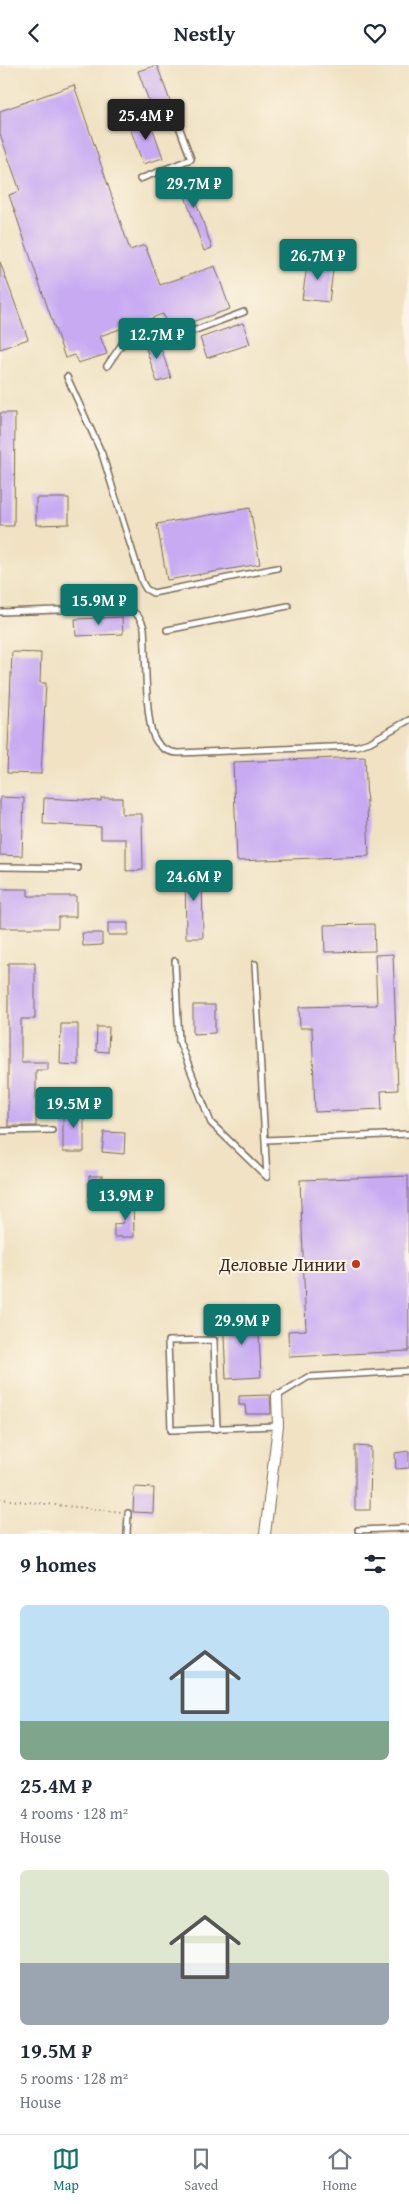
<!DOCTYPE html>
<html lang="en">
<head>
<meta charset="utf-8">
<style>
	:root { --surface:#fff; --page:#f2f2f3; --text:#1f2937; --muted:#747a83; --line:#e0e1e3; --accent:#0f766e }
	body { margin:0; font-family:"Gentium Book Plus",serif; background:var(--page); color:var(--text); height:100vh; display:flex; flex-direction:column; font-size:19px; white-space:nowrap }
	* { box-sizing:border-box; margin:0 }
	p { font-size:16px; color:var(--muted) }
	.icon { flex:none; width:28px; height:28px; fill:none; stroke:currentColor; stroke-width:2; stroke-linecap:round; stroke-linejoin:round }
	.map { position:relative; height:1469px; overflow:hidden }
	.drawer { display:flex; flex-direction:column; background:var(--surface); flex:1 }
	.drawer>* { flex:none }
	.price { position:absolute; translate:-50% -42px; padding:0 11px; border-radius:5px; background:var(--accent); color:#fff; font-size:16px; line-height:32px; filter:drop-shadow(0 1px 2px #0008) }
	.price::after { content:''; position:absolute; left:50%; top:30px; width:15px; height:11px; margin-left:-8px; background:inherit; clip-path:polygon(0 0,100% 0,50% 100%) }
	.price.current { background:#222; color:#fff }
	ul { padding:0; list-style:none }
	li { display:grid; align-content:center; gap:10px; height:265px; padding:0 20px }
	li span { display:grid; place-items:center; height:155px; border-radius:8px; color:#555 }
	li>.icon { margin-inline-start:auto }
	span .icon { width:90px; height:90px; fill:#fffc; stroke-width:1 }
	li b { font-size:21px }
	h2 { display:flex; justify-content:space-between; align-items:center; height:60px; padding:0 20px; font-size:21px }
	header { display:flex; justify-content:space-between; align-items:center; height:65px; padding:0 20px; background:var(--surface); font-size:22px; font-weight:800 }
	.tabs { display:flex; justify-content:space-around; align-items:center; height:70px; border-top:1px solid var(--line); background:var(--surface); font-size:14px; color:var(--muted) }
	.tabs a { display:grid; justify-items:center; gap:2px }
	.tabs .current { color:var(--accent) }
	.map>svg:first-child { display:block }
	.building { fill:#c8aaf3 }
	.lines { fill:none; stroke-linecap:round; stroke-linejoin:round }
	.service-casing { stroke:#7a6a58; stroke-width:8 }
	.minor-casing { stroke:#7a6a58; stroke-width:12 }
	.path { stroke:#7a6a58; stroke-width:2; stroke-dasharray:1 4; stroke-linecap:butt }
	.service { stroke:#fff; stroke-width:5 }
	.minor { stroke:#fff; stroke-width:10 }
	.poi-dot { fill:#c8321e; stroke:#fcf5e5; stroke-width:2 }
	.labels { text-anchor:middle; dominant-baseline:central; stroke-width:4; stroke-linejoin:round; paint-order:stroke }
	.poi-label { font-size:18px; fill:#3b2a1e; stroke:#fcf5e5; text-anchor:end }
</style>
</head>
<body>
<header><svg class="icon" aria-label="back" viewBox="0 0 24 24"><path d="M15 5l-7 7 7 7"/></svg>Nestly<svg class="icon" aria-label="heart" viewBox="0 0 24 24"><path d="M12 20l-8-8c-3-5 5-10 8-4 3-6 11-1 8 4z"/></svg></header>
<div class="map">
<svg width="409" height="1469" viewBox="0 0 409 1469">
	<rect width="100%" height="100%" fill="#fcf5e5"/>
	<filter id="ink" filterUnits="userSpaceOnUse"><feTurbulence type="fractalNoise" baseFrequency=".02" numOctaves="2"/><feDisplacementMap in="SourceGraphic" scale="10" xChannelSelector="R" yChannelSelector="G"/><feConvolveMatrix kernelMatrix="1 2 1 2 8 2 1 2 1" color-interpolation-filters="sRGB"/></filter>
	<filter id="wash" filterUnits="userSpaceOnUse"><feTurbulence type="fractalNoise" baseFrequency=".0096" numOctaves="4" result="noise"/><feDisplacementMap in="SourceGraphic" scale="20" xChannelSelector="R" yChannelSelector="G"/><feGaussianBlur stdDeviation="1.12" result="paint"/><feColorMatrix in="noise" values="0 0 0 0 0 0 0 0 0 0 0 0 0 0 0 0 0 1.4 0 .05"/><feComposite in="paint" operator="in"/></filter>
	<g filter="url(#wash)">
		<rect width="100%" height="100%" fill="#f0e2c3"/>
		<g id="blocks">
			<!-- building -->
			<path class="building" d="M157 0 170 36 151 42 138 6Z
				M74 20 130 185 145 180 160 220 215 201 230 244 168 265 163 249 100 271 107 289 78 298 75 290 65 293 9 130 20 126 0 69V46Z
				M149 53 163 93 143 99 129 60Z
				M184 102 212 183 204 186 176 105Z
				M308 194 334 197 329 237 302 234Z
				M0 197 28 274 0 284Z
				M243 258 250 279 207 293 200 273Z
				M157 272 171 313 157 317 144 277Z
				M0 348H15L14 461H0Z
				M36 433H69V459L36 460Z
				M250 443 260 499 167 515 157 459Z
				M122 552 123 569 76 571 75 554Z
				M12 587 41 588 40 618H46L41 709 7 708Z
				M365 692 369 791 237 796 233 697Z
				M0 732 24 733 22 791 0 790Z
				M44 733 101 736V733H122V749H142L143 805 126 806V774H101V762L43 759Z
				M185 801H202L203 873H186Z
				M0 824H28V831H76V852H58V863H0Z
				M108 858H128V870H108Z
				M374 859 375 886 325 887 324 860Z
				M82 868H102V880L83 881Z
				M393 889 398 1025 381 1026 382 1044 315 1047 312 963H300L299 942 377 940 375 890Z
				M8 898H35V954H21V997H48V1005H36V1061H8Z
				M193 940H215V968L193 969Z
				M61 959H78V1000L60 999Z
				M97 962H109L108 987 96 986Z
				M84 1041V1087H63V1042Z
				M104 1067 125 1068 124 1089 102 1087Z
				M89 1111H103V1141L88 1140Z
				M408 1111 409 1286 289 1292 288 1266 306 1265 300 1115Z
				M123 1134H133L134 1172H114V1159L123 1158Z
				M258 1249 261 1312 226 1314 223 1250Z
				M270 1330 271 1349H246L245 1340H239V1331Z
				M355 1381 371 1382 370 1445H355Z
				M409 1386V1403L396 1404 395 1388Z
				M134 1422 154 1423 153 1448 133 1447Z"/>
		</g>
	</g>
	<g filter="url(#ink)">
		<use href="#blocks" fill-opacity="0" stroke="#7a6a58" stroke-width="1"/>
		<g class="lines">
			<defs>
				<path id="service" d="M140 114 191 94 173 45
					M107 301 124 276 155 266 177 272 244 247
					M67 312 102 389 142 517 146 524 153 528 277 503
					M0 547 117 543C132 543 140 549 144 563 146 586 145 655 154 672 159 683 167 687 178 688L357 681 370 677 409 655
					M167 565 288 541
					M0 802 78 803
					M175 896 179 976 211 1058 267 1112
					M255 899 267 1112
					M0 1066 52 1065
					M265 1075 409 1069
					M277 1331 308 1312 409 1306
					M217 1364 214 1275 168 1276 171 1365 278 1361
					M358 1465 409 1463
					M127 1469 128 1448"/>
				<path id="minor" d="M265 1469 278 1361 277 1331"/>
			</defs>
			<!-- service casing -->
			<use href="#service" class="service-casing"/>
			<!-- minor casing -->
			<use href="#minor" class="minor-casing"/>
			<!-- path -->
			<path class="path" d="M0 1434 122 1447"/>
			<!-- service -->
			<use href="#service" class="service"/>
			<!-- minor -->
			<use href="#minor" class="minor"/>
		</g>
	</g>
	<!-- markers -->
	<circle class="poi-dot" cx="356" cy="1199" r="5"/>
	<g class="labels">
		<!-- poi labels -->
		<g class="poi-label">
			<text x="346" y="1199">Деловые Линии</text>
		</g>
	</g>
</svg>
<b class="price current" style="left:146px;top:76px">25.4M ₽</b>
<b class="price" style="left:194px;top:144px">29.7M ₽</b>
<b class="price" style="left:318px;top:216px">26.7M ₽</b>
<b class="price" style="left:157px;top:295px">12.7M ₽</b>
<b class="price" style="left:99px;top:561px">15.9M ₽</b>
<b class="price" style="left:194px;top:837px">24.6M ₽</b>
<b class="price" style="left:74px;top:1064px">19.5M ₽</b>
<b class="price" style="left:126px;top:1156px">13.9M ₽</b>
<b class="price" style="left:242px;top:1281px">29.9M ₽</b>
</div>
<section class="drawer">
<h2>9 homes<svg class="icon" aria-label="filters" viewBox="0 0 24 24"><path d="M4 7h16M4 17h16"/><circle cx="9" cy="7" r="2"/><circle cx="15" cy="17" r="2"/></svg></h2>
<ul>
<li><span style="background:linear-gradient(#bfe0f5 75%,#7fa58c 0)"><svg class="icon" aria-label="home" viewBox="0 0 24 24"><path d="M3 11l9-7 9 7M6 9v11h12V9"/></svg></span><div><b>25.4M ₽</b><p>4 rooms · 128 m²</p><p>House</p></div></li>
<li><span style="background:linear-gradient(#dfe7d0 60%,#9aa5b1 0)"><svg class="icon" aria-label="home" viewBox="0 0 24 24"><path d="M3 11l9-7 9 7M6 9v11h12V9"/></svg></span><div><b>19.5M ₽</b><p>5 rooms · 128 m²</p><p>House</p></div></li>
</ul>
</section>
<nav class="tabs">
<a class="current"><svg class="icon" aria-label="map" viewBox="0 0 24 24"><path d="M3 6l6-2 6 2 6-2v14l-6 2-6-2-6 2zM9 4v14M15 6v14"/></svg>Map</a>
<a><svg class="icon" aria-label="saved" viewBox="0 0 24 24"><path d="M7 4h10v16l-5-4-5 4z"/></svg>Saved</a>
<a><svg class="icon" aria-label="home" viewBox="0 0 24 24"><path d="M3 11l9-7 9 7M6 9v11h12V9"/></svg>Home</a>
</nav>
</body>
</html>
